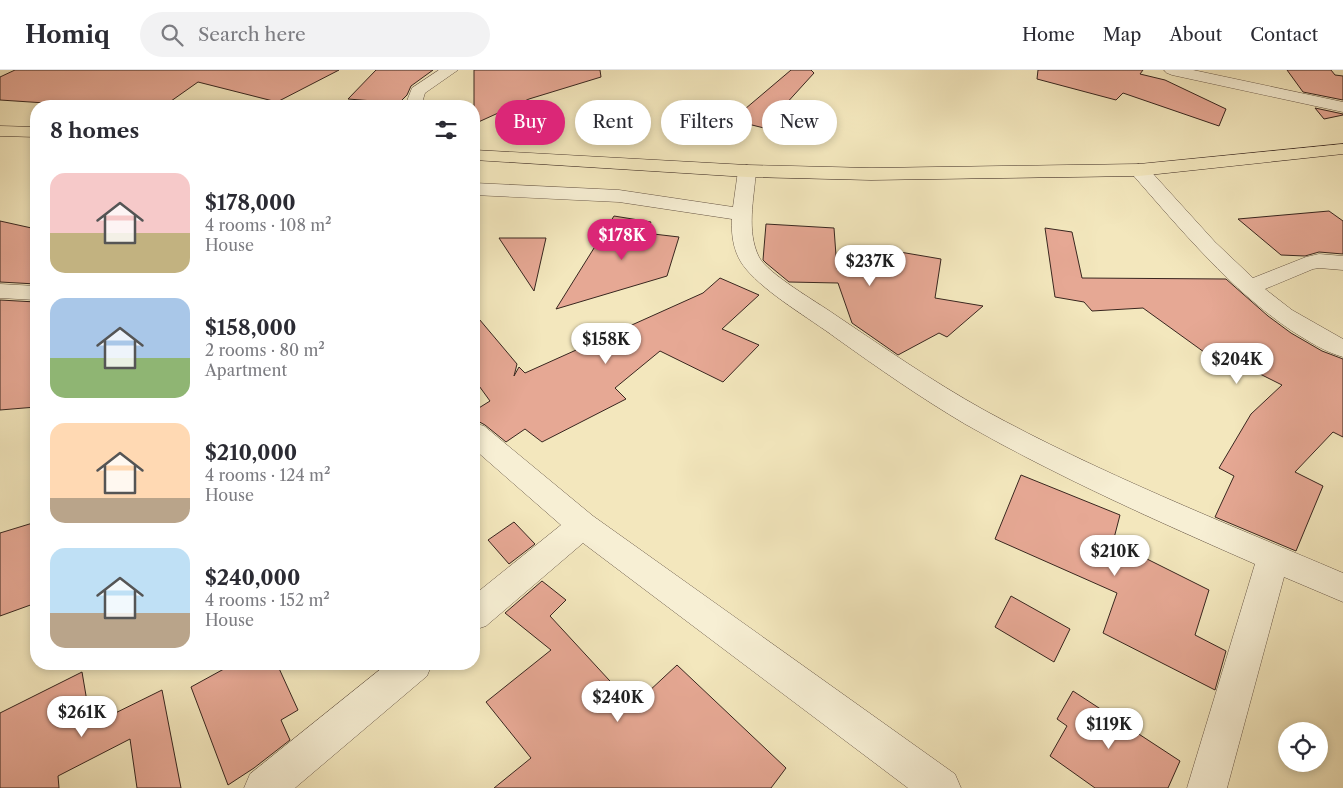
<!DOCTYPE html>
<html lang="en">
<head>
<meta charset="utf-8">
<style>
	:root { --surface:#fff; --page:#f2f2f3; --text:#2b2b33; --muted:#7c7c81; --line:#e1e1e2; --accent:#db2777 }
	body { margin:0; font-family:"Libre Caslon Text",serif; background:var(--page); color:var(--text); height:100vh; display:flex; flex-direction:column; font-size:19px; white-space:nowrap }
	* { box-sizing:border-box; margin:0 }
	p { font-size:16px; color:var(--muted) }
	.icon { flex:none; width:28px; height:28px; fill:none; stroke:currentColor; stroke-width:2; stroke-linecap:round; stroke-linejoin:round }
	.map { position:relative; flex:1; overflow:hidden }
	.sheet { position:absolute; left:30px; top:30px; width:450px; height:570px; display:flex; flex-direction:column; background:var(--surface); border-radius:20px; box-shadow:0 2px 8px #0003 }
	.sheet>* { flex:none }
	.top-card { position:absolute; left:495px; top:30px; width:475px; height:45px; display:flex; gap:10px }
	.buttons { position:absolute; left:1278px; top:652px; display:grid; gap:10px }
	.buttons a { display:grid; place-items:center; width:50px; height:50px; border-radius:50%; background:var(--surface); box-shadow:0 2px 8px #0003; font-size:25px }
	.price { position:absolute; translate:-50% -42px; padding:0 11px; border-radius:18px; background:#fff; color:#222; font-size:16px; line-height:32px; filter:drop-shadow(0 1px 2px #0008) }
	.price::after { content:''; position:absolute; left:50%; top:30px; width:15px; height:11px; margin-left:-8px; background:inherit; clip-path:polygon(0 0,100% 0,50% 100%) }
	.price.on { background:var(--accent); color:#fff }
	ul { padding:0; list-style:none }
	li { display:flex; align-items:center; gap:15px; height:125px; padding:0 20px }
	li span { display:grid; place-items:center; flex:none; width:140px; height:100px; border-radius:15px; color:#555 }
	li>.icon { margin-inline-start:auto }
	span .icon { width:60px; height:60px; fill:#fffc; stroke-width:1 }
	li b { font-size:21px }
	h2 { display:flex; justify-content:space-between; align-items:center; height:60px; padding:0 20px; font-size:21px }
	.chip { padding:0 18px; border-radius:22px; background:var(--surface); box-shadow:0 2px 8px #0003; font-size:18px; line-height:45px }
	.chip.on { background:var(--accent); color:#fff }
	header { display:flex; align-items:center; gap:30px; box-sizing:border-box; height:70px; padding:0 25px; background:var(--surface); border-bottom:1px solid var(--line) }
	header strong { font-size:24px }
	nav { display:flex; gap:28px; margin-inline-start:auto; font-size:18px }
	.search { width:350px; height:45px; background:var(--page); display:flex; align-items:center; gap:12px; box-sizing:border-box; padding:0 18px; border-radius:28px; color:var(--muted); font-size:19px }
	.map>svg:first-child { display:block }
	.building { fill:#e6a894; stroke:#38261f }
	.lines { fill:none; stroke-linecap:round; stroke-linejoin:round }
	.minor-casing { stroke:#675646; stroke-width:1 }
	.highway-casing { stroke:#38261f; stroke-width:1 }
	.minor { fill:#f7efd4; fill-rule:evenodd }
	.highway { fill:#f3e7bd; fill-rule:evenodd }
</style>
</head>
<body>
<header>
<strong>Homiq</strong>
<div class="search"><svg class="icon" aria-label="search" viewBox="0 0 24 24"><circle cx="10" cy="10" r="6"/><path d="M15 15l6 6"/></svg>Search here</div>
<nav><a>Home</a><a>Map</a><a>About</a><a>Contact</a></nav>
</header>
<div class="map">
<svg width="1343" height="718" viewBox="0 0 1343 718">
	<rect width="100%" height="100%" fill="#f3e7bd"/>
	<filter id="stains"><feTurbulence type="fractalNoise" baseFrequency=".004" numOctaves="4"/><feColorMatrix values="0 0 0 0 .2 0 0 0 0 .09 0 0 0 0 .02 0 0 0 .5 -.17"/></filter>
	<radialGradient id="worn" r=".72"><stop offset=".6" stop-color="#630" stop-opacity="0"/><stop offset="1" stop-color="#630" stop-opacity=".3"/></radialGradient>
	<!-- building -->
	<path class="building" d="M15 0H339L277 32 198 12 164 36H91L0 30V7Z
		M376 0H433L411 16 407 25 399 33 348 29Z
		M474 0H600L601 7 529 29 474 54Z
		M791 0H811L814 3 764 58 732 50Z
		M1038 0H1143L1140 4 1165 10 1226 39 1219 56 1123 23 1116 30 1037 9Z
		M1287 0H1331L1335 5 1343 6V30L1303 22Z
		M1315 38 1343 44V45L1324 49Z
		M1329 141 1343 151V184L1319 182 1305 186 1281 185 1238 149Z
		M614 146 651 152 645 163 679 167 667 206 556 239Z
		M0 151 36 159V214L0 212Z
		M766 154 834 158 837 199 889 203 894 181 941 189 935 228 983 236 947 267 939 263 898 285 852 253 838 213 789 212 766 193 763 190Z
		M1045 158 1072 162 1082 208 1226 209 1268 246 1291 263 1322 281 1343 289V367L1333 362 1295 402 1323 416 1296 481 1215 447 1234 406 1219 398 1251 344 1282 315 1226 287 1222 295 1143 238 1092 241 1084 232 1055 227Z
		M499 168H546L534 221Z
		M720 208 759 225 722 259 759 275 723 312 660 281 615 318 626 329 542 372 525 359 506 372 485 355 474 349V341L490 331 474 309V243L517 294 514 306 519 297 525 303 703 223Z
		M0 230 36 232V337L0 340Z
		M1021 405 1120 445 1113 472 1209 520 1195 565 1226 581 1215 620 1103 563 1117 523 995 469Z
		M36 452V533L0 546V463Z
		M514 452 535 474 509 494 488 470Z
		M542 511 566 530 550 546 633 636 677 595 786 698 771 718H494L531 688 486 632 551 580 505 543Z
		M1011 526 1070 559 1054 592 995 557Z
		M233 594H277L298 640 281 650 290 670 254 698 228 715 191 617Z
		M82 602 91 655 162 620 181 718H137L130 669 58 706 59 718H0V643Z
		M1073 621 1180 691 1168 718H1095L1050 686 1067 656 1057 649Z"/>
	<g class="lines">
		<defs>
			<path id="minor" d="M439 0H458L425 23 421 36H405L412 18Z
				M1164 0H1193L1343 32V42L1172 5 1167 3Z
				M1139 94 1146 96 1215 172 1253 208 1306 187 1319 184 1343 186V200L1319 198 1313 199 1265 219 1292 240 1343 269V287C1325 282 1308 271 1292 261 1230 219 1182 161 1132 104L1130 100 1132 96Z
				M747 95 754 97 756 101C754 129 746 161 759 187 768 204 817 232 834 244 883 277 932 311 984 340 1099 403 1223 452 1343 503V532L1284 507 1227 718H1187L1255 494C1157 451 1058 407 965 354 921 328 878 298 836 268 809 248 767 224 746 199 734 185 731 167 732 149L619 132 474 125V113L619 120 733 137 738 101 740 97Z
				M0 214 36 216V230L0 228Z
				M474 353 484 356 593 446 955 704 961 718H908L583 473 486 556 474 560V525L561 455 474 379Z
				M387 594H432L427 606 295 718H244L250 704Z"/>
			<path id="highway" d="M0 56 36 57V67L0 66Z
				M1343 74V84L1139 106 871 110 747 107 474 90V80L747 95 871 98 1139 94Z"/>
		</defs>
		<!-- minor casing -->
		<use href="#minor" class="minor-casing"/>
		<!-- highway casing -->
		<use href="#highway" class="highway-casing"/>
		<!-- minor -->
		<use href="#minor" class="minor"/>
		<!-- highway -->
		<use href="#highway" class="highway"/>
	</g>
	<rect width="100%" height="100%" filter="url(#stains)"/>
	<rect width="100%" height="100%" fill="url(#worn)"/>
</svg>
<div class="buttons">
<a><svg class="icon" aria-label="locate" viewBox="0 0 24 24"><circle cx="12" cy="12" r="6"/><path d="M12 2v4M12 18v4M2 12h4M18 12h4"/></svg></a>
</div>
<b class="price on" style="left:622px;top:191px">$178K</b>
<b class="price" style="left:870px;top:217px">$237K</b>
<b class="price" style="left:606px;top:295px">$158K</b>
<b class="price" style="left:1237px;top:315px">$204K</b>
<b class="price" style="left:1115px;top:507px">$210K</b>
<b class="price" style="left:618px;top:653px">$240K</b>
<b class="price" style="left:82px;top:668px">$261K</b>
<b class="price" style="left:1109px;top:680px">$119K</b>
<div class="top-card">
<a class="chip on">Buy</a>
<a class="chip">Rent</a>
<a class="chip">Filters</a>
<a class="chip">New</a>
</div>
<section class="sheet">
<h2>8 homes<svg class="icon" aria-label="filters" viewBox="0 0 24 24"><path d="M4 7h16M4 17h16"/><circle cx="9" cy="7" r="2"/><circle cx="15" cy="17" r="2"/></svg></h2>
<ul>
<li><span style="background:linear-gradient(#f6c9c9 60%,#c2b280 0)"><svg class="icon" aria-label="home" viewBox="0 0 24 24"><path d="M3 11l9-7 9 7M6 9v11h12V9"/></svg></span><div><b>$178,000</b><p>4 rooms · 108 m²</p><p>House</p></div></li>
<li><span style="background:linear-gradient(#a9c7e8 60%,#8fb573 0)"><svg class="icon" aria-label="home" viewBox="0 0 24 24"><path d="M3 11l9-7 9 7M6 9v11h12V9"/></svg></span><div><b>$158,000</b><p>2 rooms · 80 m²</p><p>Apartment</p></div></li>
<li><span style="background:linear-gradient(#ffd9b3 75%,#b9a48a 0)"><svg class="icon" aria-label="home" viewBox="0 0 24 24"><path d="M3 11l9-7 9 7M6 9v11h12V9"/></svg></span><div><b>$210,000</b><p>4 rooms · 124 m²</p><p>House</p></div></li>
<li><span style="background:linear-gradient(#bfe0f5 65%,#b9a48a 0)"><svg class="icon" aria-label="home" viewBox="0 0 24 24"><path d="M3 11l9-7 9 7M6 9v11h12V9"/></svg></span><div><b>$240,000</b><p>4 rooms · 152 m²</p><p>House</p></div></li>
</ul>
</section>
</div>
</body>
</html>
